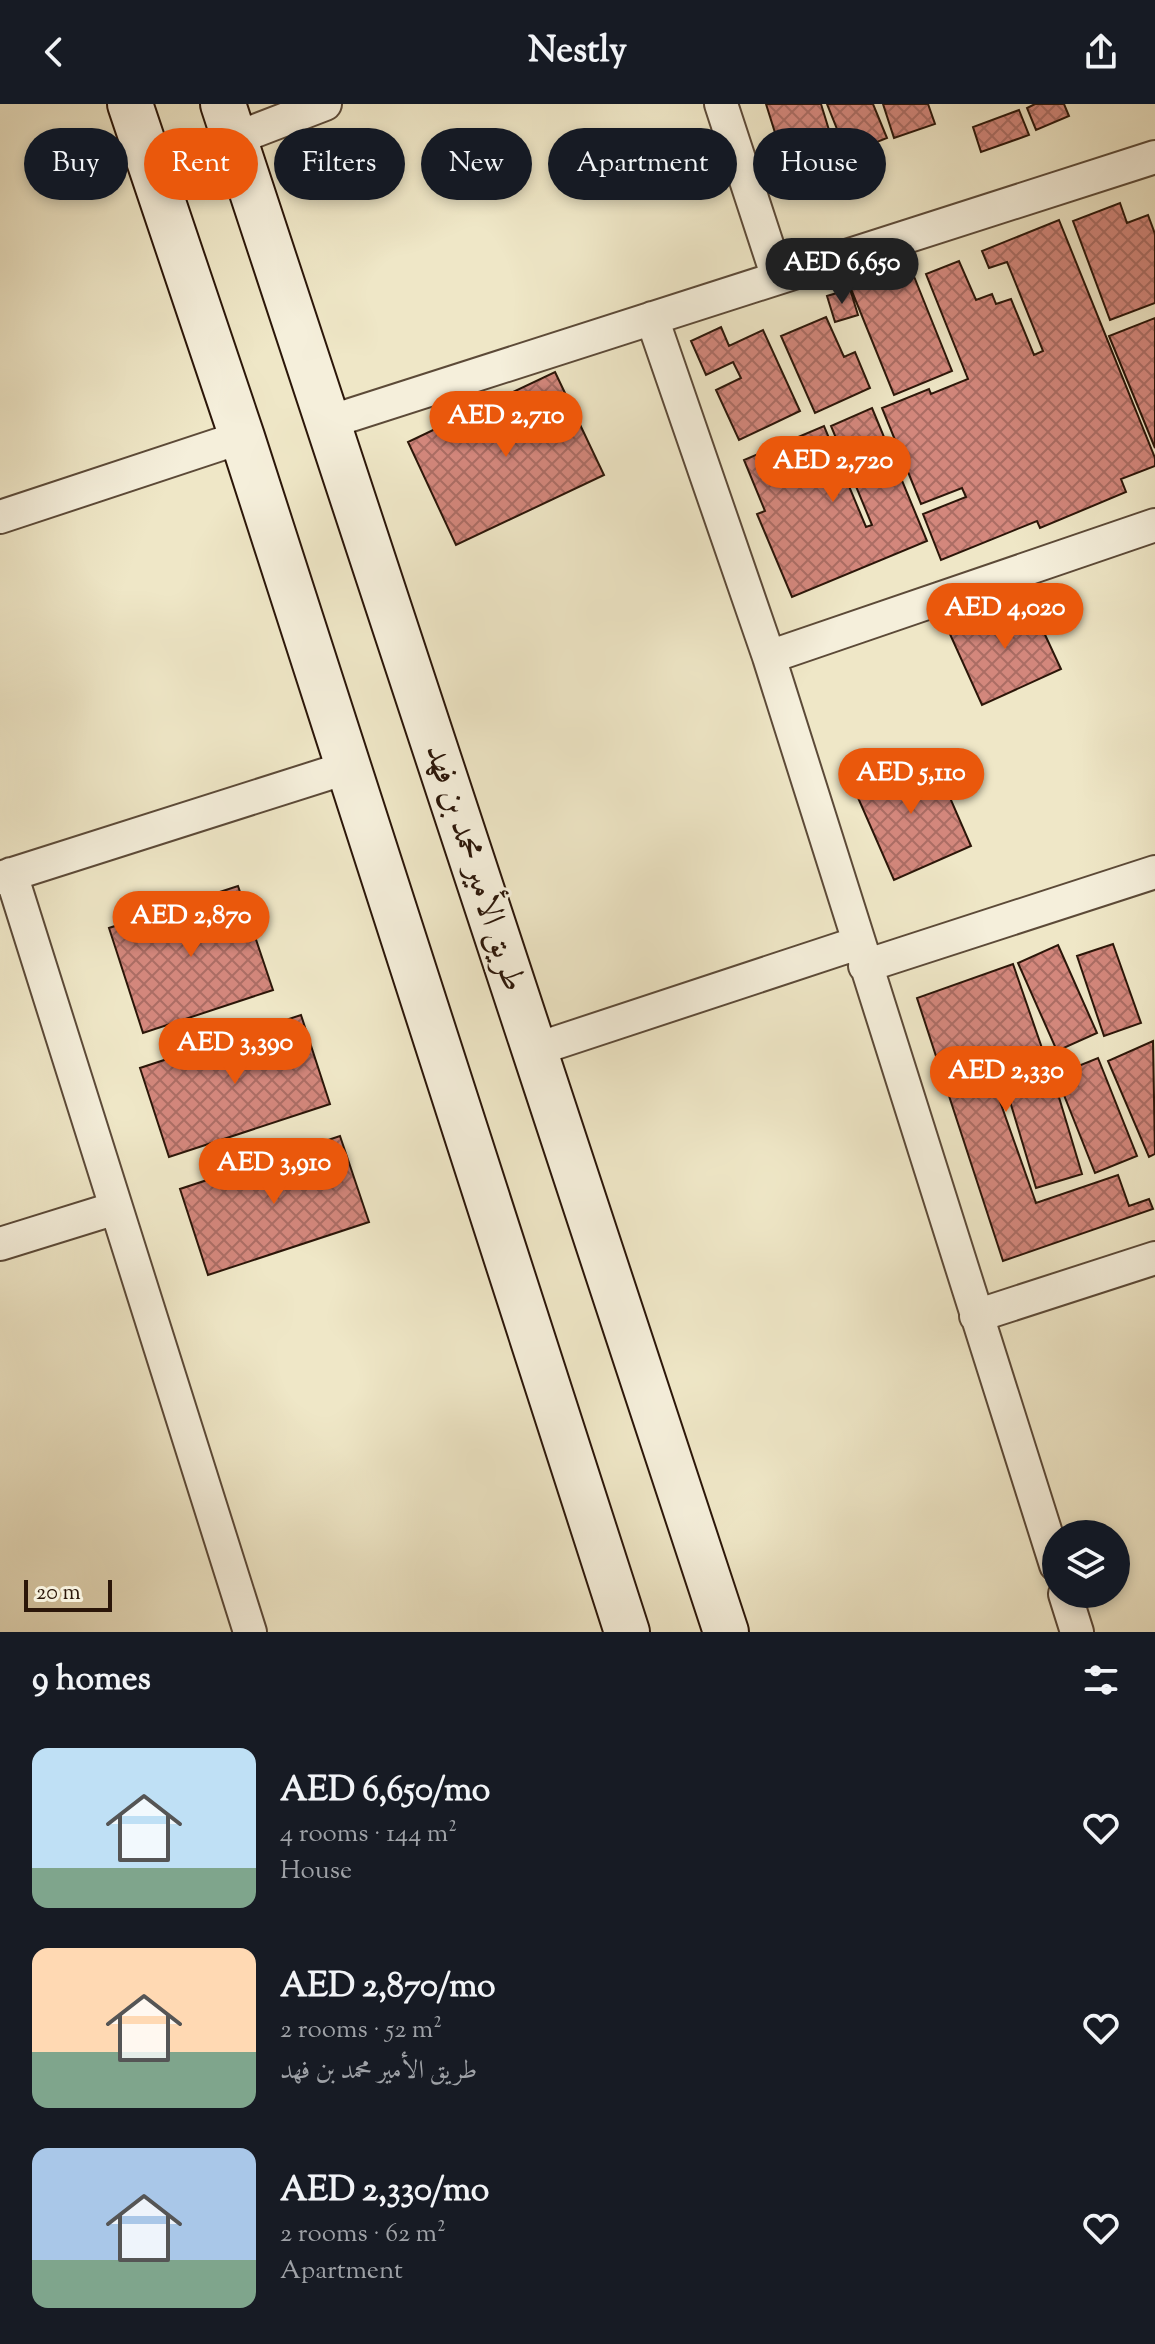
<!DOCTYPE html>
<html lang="en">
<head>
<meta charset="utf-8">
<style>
	:root { --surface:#171b24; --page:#20242c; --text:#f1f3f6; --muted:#9ea1a6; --accent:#ea580c }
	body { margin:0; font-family:"Sorts Mill Goudy",Amiri,serif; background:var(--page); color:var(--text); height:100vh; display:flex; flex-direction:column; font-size:30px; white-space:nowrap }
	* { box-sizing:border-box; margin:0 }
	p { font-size:26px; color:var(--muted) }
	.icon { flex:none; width:44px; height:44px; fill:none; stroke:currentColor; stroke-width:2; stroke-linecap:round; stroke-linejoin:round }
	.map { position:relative; height:1528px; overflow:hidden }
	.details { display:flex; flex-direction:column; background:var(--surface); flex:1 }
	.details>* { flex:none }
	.top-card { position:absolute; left:24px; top:24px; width:1108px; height:72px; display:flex; gap:16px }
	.fabs { position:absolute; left:1042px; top:1416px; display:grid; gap:16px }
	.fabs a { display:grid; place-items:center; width:88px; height:88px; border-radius:50%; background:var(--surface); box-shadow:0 4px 12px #0003; font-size:40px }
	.scale { position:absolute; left:24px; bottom:20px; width:88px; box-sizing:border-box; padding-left:8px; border:4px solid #2b1609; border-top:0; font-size:22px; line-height:28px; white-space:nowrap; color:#2b1609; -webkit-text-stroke:6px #f5efdb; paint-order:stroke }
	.price { position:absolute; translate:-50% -68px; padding:0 18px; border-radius:28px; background:var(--accent); color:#fff; font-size:26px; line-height:52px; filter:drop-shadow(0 2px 4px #0008) }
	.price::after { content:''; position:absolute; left:50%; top:48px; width:24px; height:18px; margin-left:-12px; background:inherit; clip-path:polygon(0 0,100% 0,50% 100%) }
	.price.on { background:#222; color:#fff }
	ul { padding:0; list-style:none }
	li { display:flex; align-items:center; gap:24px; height:200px; padding:0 32px }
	li span { display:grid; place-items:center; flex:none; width:224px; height:160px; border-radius:16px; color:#555 }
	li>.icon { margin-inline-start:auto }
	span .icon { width:96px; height:96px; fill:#fffc; stroke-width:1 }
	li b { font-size:34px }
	h2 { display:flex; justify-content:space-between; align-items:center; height:96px; padding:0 32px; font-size:34px }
	.tag { padding:0 28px; border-radius:36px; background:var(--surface); box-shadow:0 4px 12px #0003; font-size:28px; line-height:72px }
	.tag.on { background:var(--accent); color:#fff }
	header { display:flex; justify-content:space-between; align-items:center; height:104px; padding:0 32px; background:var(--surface); font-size:36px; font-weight:700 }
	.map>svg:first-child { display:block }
	.building { fill:url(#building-cross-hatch); stroke:#2b1609; stroke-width:2 }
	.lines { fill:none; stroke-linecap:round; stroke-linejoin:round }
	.street-casing { stroke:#5c4a38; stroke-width:36 }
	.secondary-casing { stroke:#2b1609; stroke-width:48 }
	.street { stroke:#f5efdb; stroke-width:32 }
	.secondary { stroke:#f5efdb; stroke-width:44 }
	.labels { text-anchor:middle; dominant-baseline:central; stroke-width:6; stroke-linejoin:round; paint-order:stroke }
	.street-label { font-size:34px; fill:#2b1609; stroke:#f5efdb }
</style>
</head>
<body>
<header><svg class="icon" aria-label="back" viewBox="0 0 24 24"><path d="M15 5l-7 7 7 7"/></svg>Nestly<svg class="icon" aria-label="share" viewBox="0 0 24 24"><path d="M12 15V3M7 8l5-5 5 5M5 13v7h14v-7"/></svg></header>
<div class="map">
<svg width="1155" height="1528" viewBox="0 0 1155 1528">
	<defs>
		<pattern id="building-cross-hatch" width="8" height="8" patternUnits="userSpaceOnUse" patternTransform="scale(2)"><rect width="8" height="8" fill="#d3877c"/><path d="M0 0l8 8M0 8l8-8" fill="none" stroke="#ab6d64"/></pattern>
	</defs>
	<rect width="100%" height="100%" fill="#efe7c7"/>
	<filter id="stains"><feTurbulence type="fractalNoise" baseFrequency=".0025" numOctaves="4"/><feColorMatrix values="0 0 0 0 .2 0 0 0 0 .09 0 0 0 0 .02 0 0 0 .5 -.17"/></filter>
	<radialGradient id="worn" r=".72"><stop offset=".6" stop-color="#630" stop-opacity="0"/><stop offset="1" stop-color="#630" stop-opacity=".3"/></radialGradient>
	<!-- building -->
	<path class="building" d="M766 0H821L837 52 787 67Z
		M827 0H873L887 34 847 50Z
		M883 0H928L935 20 894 34Z
		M1035 0H1064L1069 12 1036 26 1027 4Z
		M1019 6 1029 31 981 48 973 23Z
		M1120 99 1127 119 1148 111 1155 130V199L1110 216 1073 117Z
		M1059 116 1155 354V362L1121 375 1126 388 1040 424 1037 417 941 456 923 410 966 393 962 384 921 400 882 304 929 285 931 290 968 275 926 170 959 157 976 196 992 190 996 200 1011 195 1034 251 1043 247 1007 158 989 164 982 147Z
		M890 169 894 178 913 170 952 267 894 291 851 185Z
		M850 185 858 211 835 218 827 192Z
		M826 213 844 253 855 248 870 284 815 309 781 232Z
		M1155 214V344L1109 232Z
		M721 223 729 242 763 226 800 307 739 336 716 286 741 274 733 258 706 271 691 237Z
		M555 268 604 371 456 441 408 338Z
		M872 304 927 437 792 493 757 410 765 407 744 356 824 322 866 423 872 421 831 322Z
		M1027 492 1061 565 982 601 949 528Z
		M915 647 929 679 941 673 971 742 894 776 852 680 892 662 891 659Z
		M238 782 273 886 143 929 109 824Z
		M1113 840 1141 919 1104 932 1077 852Z
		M1058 841 1097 929 1057 947 1018 859Z
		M1013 860 1044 950 990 969 1036 1099 1118 1071 1129 1102 1149 1095 1153 1105 1003 1157 917 894Z
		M301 911 330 1000 169 1053 140 964Z
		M1153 937 1155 1050 1149 1053 1108 957Z
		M1098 954 1137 1052 1095 1069 1056 971Z
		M1052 970 1082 1070 1036 1084 1006 984Z
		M340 1032 369 1118 208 1171 180 1085Z"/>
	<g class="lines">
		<defs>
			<path id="street" d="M721 0 778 174
				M234 35 325 0
				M652 214 769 553 1056 1461
				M329 318 1155 53
				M0 413 242 333
				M769 553 1155 421
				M11 770 250 1528
				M0 774 349 663
				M865 862 1155 768
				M534 946 858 839
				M0 1140 116 1104
				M976 1212 1155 1154
				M1065 1490 1077 1528"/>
			<path id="secondary" d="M130 0 242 333 627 1528
				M223 0 726 1528"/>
		</defs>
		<!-- street casing -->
		<use href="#street" class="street-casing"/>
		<!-- secondary casing -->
		<use href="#secondary" class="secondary-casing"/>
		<!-- street -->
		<use href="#street" class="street"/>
		<!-- secondary -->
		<use href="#secondary" class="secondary"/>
	</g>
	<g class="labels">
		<!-- street labels -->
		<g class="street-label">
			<text transform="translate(474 764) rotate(72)">طريق الأمير محمد بن فهد</text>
		</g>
	</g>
	<rect width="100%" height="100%" filter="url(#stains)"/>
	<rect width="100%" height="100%" fill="url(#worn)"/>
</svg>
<div class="fabs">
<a><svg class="icon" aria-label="layers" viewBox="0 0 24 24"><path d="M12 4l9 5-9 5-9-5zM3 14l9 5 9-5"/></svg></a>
</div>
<div class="scale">20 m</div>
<b class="price on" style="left:842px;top:202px">AED 6,650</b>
<b class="price" style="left:506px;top:355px">AED 2,710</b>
<b class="price" style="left:833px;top:400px">AED 2,720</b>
<b class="price" style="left:1005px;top:547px">AED 4,020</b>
<b class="price" style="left:911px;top:712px">AED 5,110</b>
<b class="price" style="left:191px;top:855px">AED 2,870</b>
<b class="price" style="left:235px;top:982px">AED 3,390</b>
<b class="price" style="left:1006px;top:1010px">AED 2,330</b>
<b class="price" style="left:274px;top:1102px">AED 3,910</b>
<div class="top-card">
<a class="tag">Buy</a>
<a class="tag on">Rent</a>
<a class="tag">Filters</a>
<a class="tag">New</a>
<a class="tag">Apartment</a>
<a class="tag">House</a>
</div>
</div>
<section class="details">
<h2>9 homes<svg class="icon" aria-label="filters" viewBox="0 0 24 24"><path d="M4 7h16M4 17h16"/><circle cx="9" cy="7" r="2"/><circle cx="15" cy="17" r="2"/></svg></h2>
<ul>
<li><span style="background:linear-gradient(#bfe0f5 75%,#7fa58c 0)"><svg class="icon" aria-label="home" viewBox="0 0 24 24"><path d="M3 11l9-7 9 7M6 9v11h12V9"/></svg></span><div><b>AED 6,650/mo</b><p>4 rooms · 144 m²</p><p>House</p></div><svg class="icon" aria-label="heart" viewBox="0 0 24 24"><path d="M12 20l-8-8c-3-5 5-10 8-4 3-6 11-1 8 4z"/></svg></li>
<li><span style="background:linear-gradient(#ffd9b3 65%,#7fa58c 0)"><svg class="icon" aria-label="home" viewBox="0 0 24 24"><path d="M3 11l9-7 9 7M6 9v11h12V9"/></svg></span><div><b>AED 2,870/mo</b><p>2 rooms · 52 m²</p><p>طريق الأمير محمد بن فهد</p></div><svg class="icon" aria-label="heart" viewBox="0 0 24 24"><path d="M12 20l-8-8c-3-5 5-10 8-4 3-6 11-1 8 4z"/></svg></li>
<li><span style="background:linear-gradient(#a9c7e8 70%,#7fa58c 0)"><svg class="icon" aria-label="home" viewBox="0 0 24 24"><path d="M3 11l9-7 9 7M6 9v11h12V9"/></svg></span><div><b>AED 2,330/mo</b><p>2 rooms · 62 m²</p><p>Apartment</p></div><svg class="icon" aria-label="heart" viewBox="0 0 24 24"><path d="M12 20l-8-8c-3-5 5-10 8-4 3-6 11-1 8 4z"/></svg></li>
</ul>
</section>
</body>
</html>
